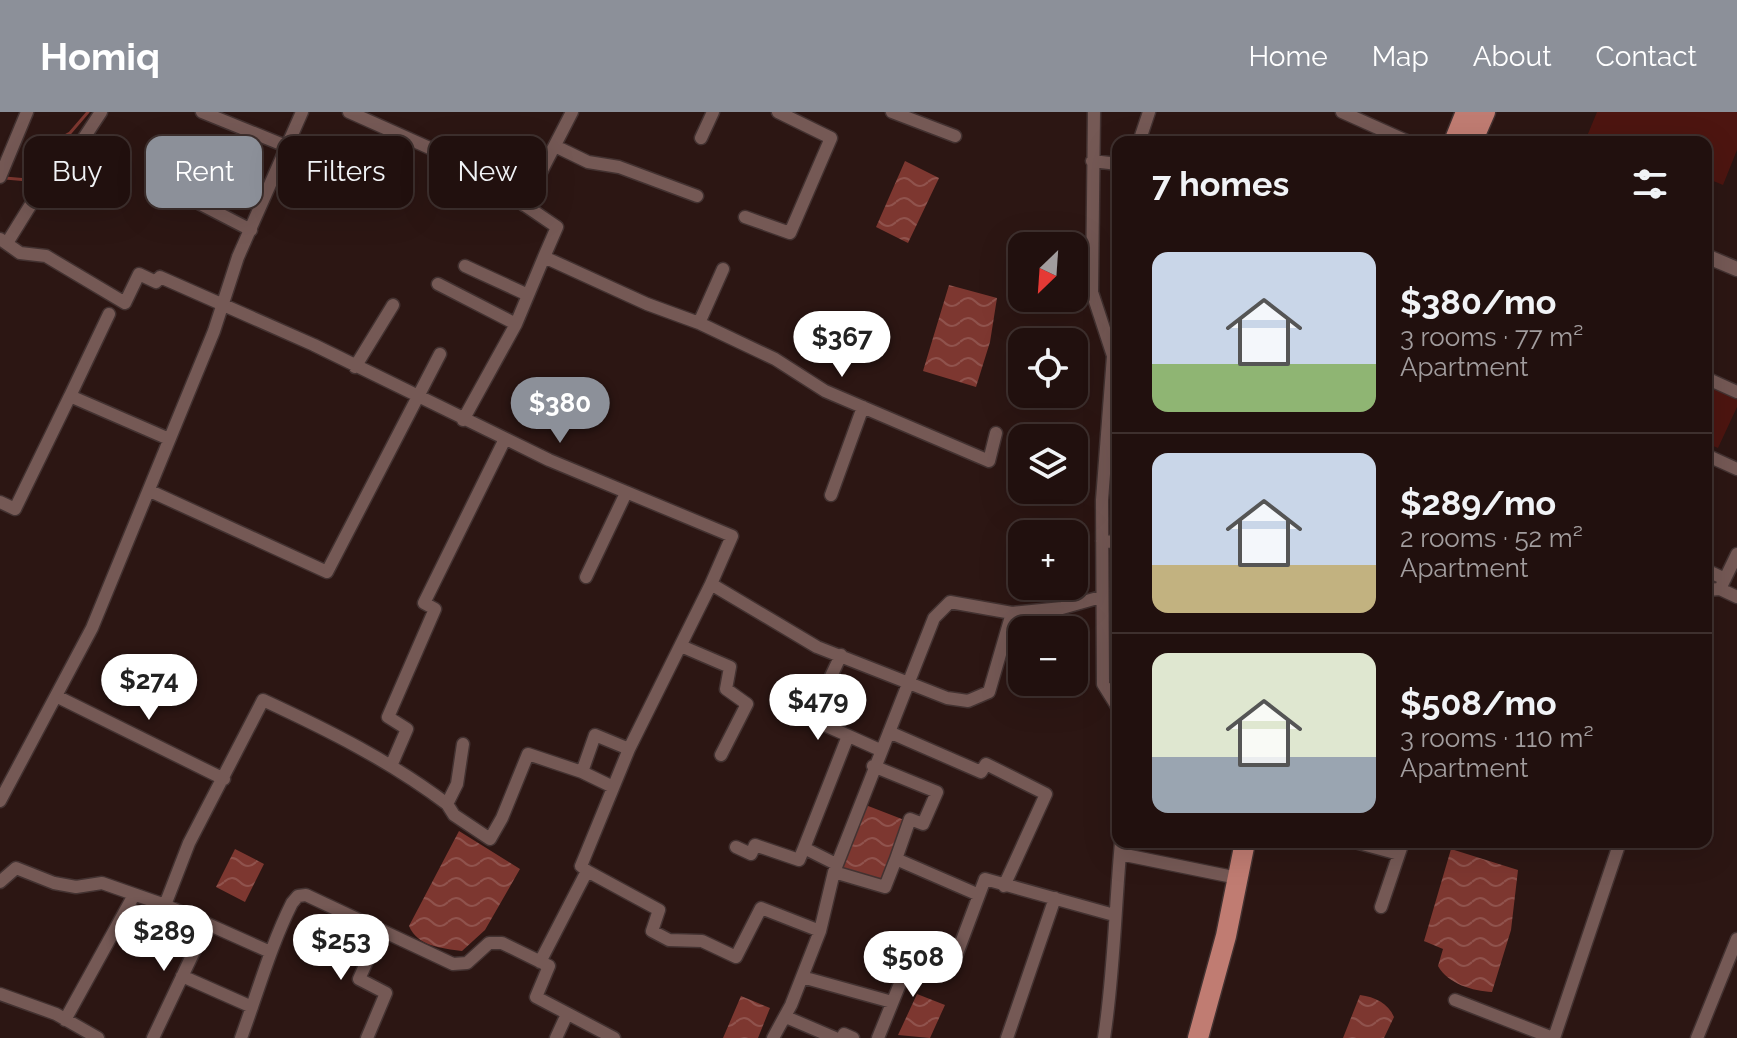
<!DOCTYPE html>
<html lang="en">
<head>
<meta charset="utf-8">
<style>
	:root { --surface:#21100e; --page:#291917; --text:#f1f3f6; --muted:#a29d9e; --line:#3e302e; --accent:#8c9099 }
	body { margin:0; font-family:Raleway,sans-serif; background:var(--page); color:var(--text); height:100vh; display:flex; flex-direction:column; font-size:30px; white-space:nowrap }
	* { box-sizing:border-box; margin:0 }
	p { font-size:26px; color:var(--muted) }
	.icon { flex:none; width:44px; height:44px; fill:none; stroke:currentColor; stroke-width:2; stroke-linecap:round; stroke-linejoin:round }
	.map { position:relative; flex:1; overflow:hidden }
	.drawer { position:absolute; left:1112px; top:24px; width:600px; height:712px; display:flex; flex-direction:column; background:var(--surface); border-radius:16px; box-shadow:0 8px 32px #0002,0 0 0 2px var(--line) }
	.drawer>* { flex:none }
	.top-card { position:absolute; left:24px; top:24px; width:760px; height:72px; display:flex; gap:16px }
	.needle { width:52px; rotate:205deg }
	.fabs { position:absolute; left:1008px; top:120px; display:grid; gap:16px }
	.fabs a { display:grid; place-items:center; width:80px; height:80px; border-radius:16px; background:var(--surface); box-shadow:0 8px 32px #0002,0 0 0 2px var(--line); font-size:40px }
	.price { position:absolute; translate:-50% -68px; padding:0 18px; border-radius:28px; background:#fff; color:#222; font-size:26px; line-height:52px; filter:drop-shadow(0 2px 4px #0008) }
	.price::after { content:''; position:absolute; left:50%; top:48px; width:24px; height:18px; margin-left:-12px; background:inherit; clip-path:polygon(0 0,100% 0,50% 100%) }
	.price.current { background:var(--accent); color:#fff }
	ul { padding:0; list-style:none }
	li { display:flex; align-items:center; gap:24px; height:200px; padding:0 40px }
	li+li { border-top:2px solid var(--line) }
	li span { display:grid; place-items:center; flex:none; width:224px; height:160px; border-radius:16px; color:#555 }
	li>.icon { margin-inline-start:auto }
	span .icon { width:96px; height:96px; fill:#fffc; stroke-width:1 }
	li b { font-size:34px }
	h2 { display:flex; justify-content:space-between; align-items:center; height:96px; padding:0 40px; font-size:34px }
	.tag { padding:0 28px; border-radius:16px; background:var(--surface); box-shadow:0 8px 32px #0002,0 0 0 2px var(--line); font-size:28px; line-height:72px }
	.tag.current { background:var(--accent); color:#fff }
	header { display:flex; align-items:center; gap:48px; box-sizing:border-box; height:112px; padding:0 40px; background:var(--accent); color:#fff }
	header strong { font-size:38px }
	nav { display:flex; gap:44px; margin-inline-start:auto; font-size:28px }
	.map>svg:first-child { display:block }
	.park { fill:#4d1510 }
	.water { fill:url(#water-waves) }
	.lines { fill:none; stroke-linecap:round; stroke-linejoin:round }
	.stream { stroke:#7d3730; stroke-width:3 }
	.minor-casing { stroke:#433231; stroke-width:15 }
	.tertiary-casing { stroke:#433231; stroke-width:17 }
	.trunk-casing { stroke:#433231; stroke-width:23 }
	.minor { stroke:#755955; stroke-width:12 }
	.tertiary { stroke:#755955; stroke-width:14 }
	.trunk { stroke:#c07c72; stroke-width:20 }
</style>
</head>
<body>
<header>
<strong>Homiq</strong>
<nav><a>Home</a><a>Map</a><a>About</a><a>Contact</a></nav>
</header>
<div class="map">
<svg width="1737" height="926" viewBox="0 0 1737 926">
	<defs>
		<pattern id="water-waves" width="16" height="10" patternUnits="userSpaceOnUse" patternTransform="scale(2)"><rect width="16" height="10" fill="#7d3730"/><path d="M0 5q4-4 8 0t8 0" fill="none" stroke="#90534d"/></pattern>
	</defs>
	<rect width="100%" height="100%" fill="#2c1613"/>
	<!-- park -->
	<path class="park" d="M1597 0H1737V38L1723 73 1706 66V30L1585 29Z
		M1706 273 1737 286V295L1718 336 1706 331Z"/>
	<!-- water -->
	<path class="water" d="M905 49 939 66 908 131 876 115Z
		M949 173 997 186 990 230 976 275 923 259Z
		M863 692 907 709 884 772 839 757Z
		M459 719 520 757 485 818 462 839C442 836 418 835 409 814Z
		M235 737 264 752 245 790 216 775Z
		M1451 737 1518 758 1511 818 1492 880C1473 879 1448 872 1438 854L1443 837 1424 829Z
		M917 882 945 893 930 926 898 923Z
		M1360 883C1375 885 1388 891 1394 905L1384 926H1343Z
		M741 884 770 896 758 926H723Z"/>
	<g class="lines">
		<!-- stream -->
		<path class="stream" d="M5 66 28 68 52 31 70 21 88 0"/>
		<defs>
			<path id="minor" d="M202 0 286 34
				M349 0 461 50 557 115 544 145
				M892 0 955 24
				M1094 0 1092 180 1113 244 1102 388 1103 572 1118 596
				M1342 0 1409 30
				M701 26 713 0
				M1139 30 1149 0
				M557 35 588 50 619 55 697 84
				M1092 49 1118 52
				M0 65 27 0
				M185 84 251 118
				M524 93 572 0
				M745 105 790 121 831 26 778 0
				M0 127 20 141 46 144 125 191 139 162 156 170 160 165 314 233 549 348 732 424 711 472 817 535 947 586 968 589 989 580 1012 501 1062 496 1101 485
				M7 131 56 52 72 44 101 0
				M465 154 528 183
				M438 172 516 212
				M699 211 775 247 825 279 989 349 996 321
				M355 255 393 193
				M1706 266 1737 280
				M70 284 109 202
				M463 308 516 212 544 145 647 192 699 211 723 157
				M1706 343 1737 357
				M150 379 327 460 440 242
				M831 383 863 295
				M0 390 15 397 70 284 169 327
				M1102 429 1118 430
				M1706 458 1725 467
				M586 465 626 381
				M1720 477 1737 442
				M1706 478 1720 477 1737 485
				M681 534 730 555 726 577 747 592 721 643
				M841 543 811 607 880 638
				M58 585 224 667
				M889 620 981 660 986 652 1046 682 1004 774
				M391 654 407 617 388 605 435 497 424 491 505 327
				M873 654 937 680 923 712 910 707 896 747
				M582 660 613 675
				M0 689 92 516 214 219 238 145 302 0
				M447 692 454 703 490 727 502 706 528 642 582 660 595 623 629 637
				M1355 730 1399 742
				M736 735 751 742 755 733 799 748 804 736 836 752
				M804 736 848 624
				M1120 742 1238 766
				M587 759 581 754 629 637 711 472
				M834 760 885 775 896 747 979 783
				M0 770 16 756 54 771 76 775 102 771 165 793 268 839
				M165 793 189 731 263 588C328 618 390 649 447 692L457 672 463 632
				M1381 795 1403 730
				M540 850 587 759 659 798 652 819 669 828 702 829 736 845 761 796 820 819
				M182 864 252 895
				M802 865 892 890
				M0 882 56 902 98 926
				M1455 888 1553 926
				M786 905 835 926
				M65 908 134 783
				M153 926 207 812
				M241 926C258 880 270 835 292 791L298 784 306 783 453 852 467 851 489 831H502L549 854 536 885 614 926
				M367 926 386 881 359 867 380 820
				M556 926 567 902
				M773 926 791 893 820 819 834 760 934 506 950 490 1012 501
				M842 926 844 922 853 926
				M878 926 912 842 952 855 985 767 1114 803
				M1007 926 1055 786
				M1104 926C1114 862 1115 795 1121 730
				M1554 926 1620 730
				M1697 926 1737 827"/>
			<path id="tertiary" d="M1706 144 1737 157"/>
			<path id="trunk" d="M1454 30 1466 0
				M1472 30 1485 0
				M1198 926 1226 824 1245 730"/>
		</defs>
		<!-- minor casing -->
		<use href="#minor" class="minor-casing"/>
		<!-- tertiary casing -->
		<use href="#tertiary" class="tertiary-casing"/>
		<!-- trunk casing -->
		<use href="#trunk" class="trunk-casing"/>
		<!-- minor -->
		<use href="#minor" class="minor"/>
		<!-- tertiary -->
		<use href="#tertiary" class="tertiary"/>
		<!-- trunk -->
		<use href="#trunk" class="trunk"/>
	</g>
</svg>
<div class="fabs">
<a><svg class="needle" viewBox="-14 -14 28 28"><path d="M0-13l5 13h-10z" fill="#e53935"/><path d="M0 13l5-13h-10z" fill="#a29d9e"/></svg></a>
<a><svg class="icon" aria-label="locate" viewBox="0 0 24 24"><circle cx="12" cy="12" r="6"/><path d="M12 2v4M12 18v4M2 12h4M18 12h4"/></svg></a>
<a><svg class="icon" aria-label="layers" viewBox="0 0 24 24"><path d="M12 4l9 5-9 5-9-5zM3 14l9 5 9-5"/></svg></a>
<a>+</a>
<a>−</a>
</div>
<b class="price" style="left:842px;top:267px">$367</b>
<b class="price current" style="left:560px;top:333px">$380</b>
<b class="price" style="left:149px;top:610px">$274</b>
<b class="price" style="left:818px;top:630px">$479</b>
<b class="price" style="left:164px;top:861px">$289</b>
<b class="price" style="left:341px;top:870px">$253</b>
<b class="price" style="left:913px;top:887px">$508</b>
<div class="top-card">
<a class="tag">Buy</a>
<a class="tag current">Rent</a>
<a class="tag">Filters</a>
<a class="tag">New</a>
</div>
<section class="drawer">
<h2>7 homes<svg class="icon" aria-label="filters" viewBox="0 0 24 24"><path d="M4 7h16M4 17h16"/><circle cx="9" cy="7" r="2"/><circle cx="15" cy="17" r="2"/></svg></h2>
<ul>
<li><span style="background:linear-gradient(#c9d6e8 70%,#8fb573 0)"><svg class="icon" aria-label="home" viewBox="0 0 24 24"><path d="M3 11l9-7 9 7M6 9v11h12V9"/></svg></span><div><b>$380/mo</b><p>3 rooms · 77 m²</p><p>Apartment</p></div></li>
<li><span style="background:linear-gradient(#c9d6e8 70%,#c2b280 0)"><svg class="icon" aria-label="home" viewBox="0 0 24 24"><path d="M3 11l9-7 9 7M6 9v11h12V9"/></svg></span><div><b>$289/mo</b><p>2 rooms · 52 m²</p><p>Apartment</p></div></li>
<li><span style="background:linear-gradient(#dfe7d0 65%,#9aa5b1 0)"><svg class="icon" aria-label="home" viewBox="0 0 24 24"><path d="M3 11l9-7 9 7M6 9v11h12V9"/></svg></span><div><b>$508/mo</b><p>3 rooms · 110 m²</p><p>Apartment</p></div></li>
</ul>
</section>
</div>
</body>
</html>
